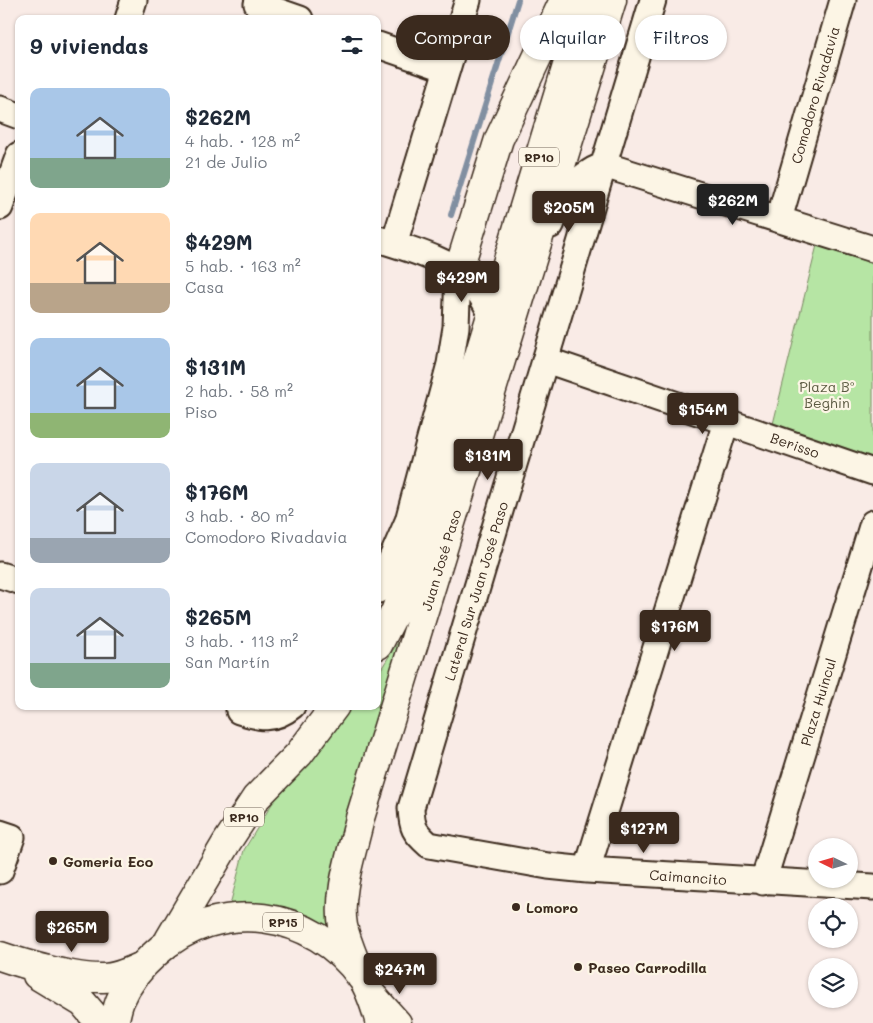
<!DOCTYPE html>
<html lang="es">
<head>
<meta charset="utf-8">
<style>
	:root { --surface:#fff; --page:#f2f2f3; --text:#1f2937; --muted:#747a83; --accent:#3b2a1e }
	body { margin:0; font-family:Mali,sans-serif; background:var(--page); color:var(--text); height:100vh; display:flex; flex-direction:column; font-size:19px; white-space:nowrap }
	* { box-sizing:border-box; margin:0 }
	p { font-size:16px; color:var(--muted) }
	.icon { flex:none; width:28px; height:28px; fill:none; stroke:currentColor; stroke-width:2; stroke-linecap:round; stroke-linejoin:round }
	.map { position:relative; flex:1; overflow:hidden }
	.panel { position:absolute; left:15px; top:15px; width:366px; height:695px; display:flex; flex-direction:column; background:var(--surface); border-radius:10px; box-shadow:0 1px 4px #0004 }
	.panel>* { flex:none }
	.banner { position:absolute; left:396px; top:15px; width:401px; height:45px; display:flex; gap:10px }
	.needle { width:32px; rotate:275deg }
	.buttons { position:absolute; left:808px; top:838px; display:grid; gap:10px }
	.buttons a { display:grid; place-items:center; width:50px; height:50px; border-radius:50%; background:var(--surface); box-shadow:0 1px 4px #0004; font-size:25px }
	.price { position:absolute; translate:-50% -42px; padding:0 11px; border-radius:5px; background:var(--accent); color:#fff; font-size:16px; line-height:32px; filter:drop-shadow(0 1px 2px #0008) }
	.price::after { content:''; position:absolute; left:50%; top:30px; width:15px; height:11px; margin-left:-8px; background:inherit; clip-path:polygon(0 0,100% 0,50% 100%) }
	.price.selected { background:#222; color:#fff }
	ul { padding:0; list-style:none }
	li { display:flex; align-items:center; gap:15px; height:125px; padding:0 15px }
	li span { display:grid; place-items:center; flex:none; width:140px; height:100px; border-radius:10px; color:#555 }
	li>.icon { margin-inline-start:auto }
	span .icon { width:60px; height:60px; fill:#fffc; stroke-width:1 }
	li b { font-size:21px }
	h2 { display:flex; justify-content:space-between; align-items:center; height:60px; padding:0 15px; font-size:21px }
	.pill { padding:0 18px; border-radius:22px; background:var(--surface); box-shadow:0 1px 4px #0004; font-size:18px; line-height:45px }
	.pill.selected { background:var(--accent); color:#fff }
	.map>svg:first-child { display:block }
	.green { fill:#b6e5a4; stroke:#788861 }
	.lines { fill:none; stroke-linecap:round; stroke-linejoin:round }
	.stream { stroke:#818fa1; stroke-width:6 }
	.minor-casing { stroke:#3b2a1e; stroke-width:29 }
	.major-casing { stroke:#3b2a1e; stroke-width:31 }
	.highway-casing { stroke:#3b2a1e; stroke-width:31 }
	.minor { stroke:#fcf5e5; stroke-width:25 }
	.major { stroke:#fcf5e5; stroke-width:28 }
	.highway { stroke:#fcf5e5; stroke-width:28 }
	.poi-dot { fill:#3b2a1e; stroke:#fcf5e5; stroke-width:2 }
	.labels { text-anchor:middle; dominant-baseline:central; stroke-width:4.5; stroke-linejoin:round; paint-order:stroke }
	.shield { fill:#fcf5e5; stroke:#75675a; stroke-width:1 }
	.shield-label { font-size:12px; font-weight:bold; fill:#3b2a1e }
	.street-label { font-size:14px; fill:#3b2a1e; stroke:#fcf5e5 }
	.park-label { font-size:14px; fill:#5a5940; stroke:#fcf5e5 }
	.poi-label { font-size:14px; font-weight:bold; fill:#3b2a1e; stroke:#fcf5e5; text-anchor:start }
</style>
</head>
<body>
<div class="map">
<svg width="873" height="1023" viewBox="0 0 873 1023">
	<rect width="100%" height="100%" fill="#f9ebe6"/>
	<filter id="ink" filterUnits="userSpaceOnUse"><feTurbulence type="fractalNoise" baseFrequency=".02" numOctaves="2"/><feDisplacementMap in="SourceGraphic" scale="10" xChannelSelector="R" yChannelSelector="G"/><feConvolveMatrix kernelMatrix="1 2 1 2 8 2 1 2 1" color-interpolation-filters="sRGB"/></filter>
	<g filter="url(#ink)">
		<!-- green -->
		<path class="green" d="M817 245 873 264V458L773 424Z
			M408 626 330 926 301 915 229 909 244 850 273 802 352 706H378V674Z"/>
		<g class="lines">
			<!-- stream -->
			<path class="stream" d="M451 215 518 0"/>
			<defs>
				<path id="minor" d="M653 0 411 808C412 828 414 832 429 845L548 866 587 870 873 887
					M257 4 300 19
					M128 19 134 0
					M378 45 447 69
					M0 109 19 116
					M604 165 873 249
					M0 207 19 155
					M779 219 843 0
					M551 225C563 196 574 177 604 165
					M378 239C406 248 458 262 475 286 481 294 486 304 491 313
					M394 244 468 0
					M546 360 873 472
					M0 575 19 581
					M378 590 408 521 450 364 456 327 458 272
					M239 711C260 718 274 721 292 706
					M0 833 12 837 0 871
					M587 870 726 422
					M763 882 873 523"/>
				<path id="major" d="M0 956C26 965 77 979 103 978 116 978 129 972 140 967
					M37 975 83 1003 100 1023
					M371 994 397 1023"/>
				<path id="highway" d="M458 272 499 139 564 0
					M378 645 395 612 428 523 587 0
					M169 940 227 842 256 798 299 754 335 706
					M361 977C355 960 347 944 343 926 337 893 353 850 360 818L612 0
					M114 1023C116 1016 117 1008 120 1001 128 982 141 966 156 953 218 896 313 909 362 978 371 991 375 1007 380 1023"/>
			</defs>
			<!-- minor casing -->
			<use href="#minor" class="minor-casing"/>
			<!-- major casing -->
			<use href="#major" class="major-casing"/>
			<!-- highway casing -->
			<use href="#highway" class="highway-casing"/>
			<!-- minor -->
			<use href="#minor" class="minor"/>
			<!-- major -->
			<use href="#major" class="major"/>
			<!-- highway -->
			<use href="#highway" class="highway"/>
		</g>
	</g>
	<!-- markers -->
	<g class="poi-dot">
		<circle cx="53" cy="861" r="5"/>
		<circle cx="516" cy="907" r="5"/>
		<circle cx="578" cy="967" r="5"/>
	</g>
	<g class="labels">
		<!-- shield labels -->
		<g class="shield">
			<rect x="519" y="147.5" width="40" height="19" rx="4"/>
			<rect x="224" y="807.5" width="40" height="19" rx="4"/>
			<rect x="263" y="912.5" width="40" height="19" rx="4"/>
		</g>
		<g class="shield-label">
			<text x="539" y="157">RP10</text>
			<text x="244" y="817">RP10</text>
			<text x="283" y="922">RP15</text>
		</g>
		<!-- street labels -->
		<g class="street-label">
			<text transform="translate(815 95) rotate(-74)">Comodoro Rivadavia</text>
			<text transform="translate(795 445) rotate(19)">Berisso</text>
			<text transform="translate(441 560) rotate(-73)">Juan José Paso</text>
			<text transform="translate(476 591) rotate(-73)">Lateral Sur Juan José Paso</text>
			<text transform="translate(818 702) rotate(-73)">Plaza Huincul</text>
			<text transform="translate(688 877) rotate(4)">Caimancito</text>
		</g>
		<!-- park labels -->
		<g class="park-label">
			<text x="827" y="386">Plaza Bº<tspan x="827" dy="16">Beghin</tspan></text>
		</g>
		<!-- poi labels -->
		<g class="poi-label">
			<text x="63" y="861">Gomeria Eco</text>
			<text x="526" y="907">Lomoro</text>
			<text x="588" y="967">Paseo Carrodilla</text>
		</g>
	</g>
</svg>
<div class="buttons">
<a><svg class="needle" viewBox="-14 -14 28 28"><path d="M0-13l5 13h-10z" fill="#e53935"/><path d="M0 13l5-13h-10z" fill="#747a83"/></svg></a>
<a><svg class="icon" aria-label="locate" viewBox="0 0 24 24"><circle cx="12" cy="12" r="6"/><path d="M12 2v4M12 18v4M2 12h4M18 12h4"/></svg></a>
<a><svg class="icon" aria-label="layers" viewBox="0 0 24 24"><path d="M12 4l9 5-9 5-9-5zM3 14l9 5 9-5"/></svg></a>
</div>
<b class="price selected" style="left:733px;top:226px">$262M</b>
<b class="price" style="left:569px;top:233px">$205M</b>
<b class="price" style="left:462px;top:303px">$429M</b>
<b class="price" style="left:703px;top:435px">$154M</b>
<b class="price" style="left:488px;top:481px">$131M</b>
<b class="price" style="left:675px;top:652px">$176M</b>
<b class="price" style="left:644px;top:854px">$127M</b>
<b class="price" style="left:72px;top:953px">$265M</b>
<b class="price" style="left:400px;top:995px">$247M</b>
<div class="banner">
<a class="pill selected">Comprar</a>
<a class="pill">Alquilar</a>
<a class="pill">Filtros</a>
</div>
<section class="panel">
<h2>9 viviendas<svg class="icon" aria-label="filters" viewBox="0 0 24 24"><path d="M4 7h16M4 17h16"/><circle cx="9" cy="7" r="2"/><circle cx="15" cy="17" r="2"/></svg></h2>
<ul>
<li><span style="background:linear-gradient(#a9c7e8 70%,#7fa58c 0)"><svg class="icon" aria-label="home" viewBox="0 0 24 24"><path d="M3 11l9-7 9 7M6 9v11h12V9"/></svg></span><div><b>$262M</b><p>4 hab. · 128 m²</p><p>21 de Julio</p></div></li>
<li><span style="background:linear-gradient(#ffd9b3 70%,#b9a48a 0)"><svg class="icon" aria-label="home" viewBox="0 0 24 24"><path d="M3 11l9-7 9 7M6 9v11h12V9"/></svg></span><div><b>$429M</b><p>5 hab. · 163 m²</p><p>Casa</p></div></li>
<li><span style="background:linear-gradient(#a9c7e8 75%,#8fb573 0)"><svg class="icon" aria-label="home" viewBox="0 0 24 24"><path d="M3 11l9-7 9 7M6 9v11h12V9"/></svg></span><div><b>$131M</b><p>2 hab. · 58 m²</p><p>Piso</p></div></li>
<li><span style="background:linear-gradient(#c9d6e8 75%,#9aa5b1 0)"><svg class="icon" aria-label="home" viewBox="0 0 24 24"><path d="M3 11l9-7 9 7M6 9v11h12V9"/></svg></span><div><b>$176M</b><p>3 hab. · 80 m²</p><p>Comodoro Rivadavia</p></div></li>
<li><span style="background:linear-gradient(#c9d6e8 75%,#7fa58c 0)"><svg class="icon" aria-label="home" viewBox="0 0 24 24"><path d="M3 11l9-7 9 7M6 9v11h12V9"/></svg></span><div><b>$265M</b><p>3 hab. · 113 m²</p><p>San Martín</p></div></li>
</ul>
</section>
</div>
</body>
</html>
